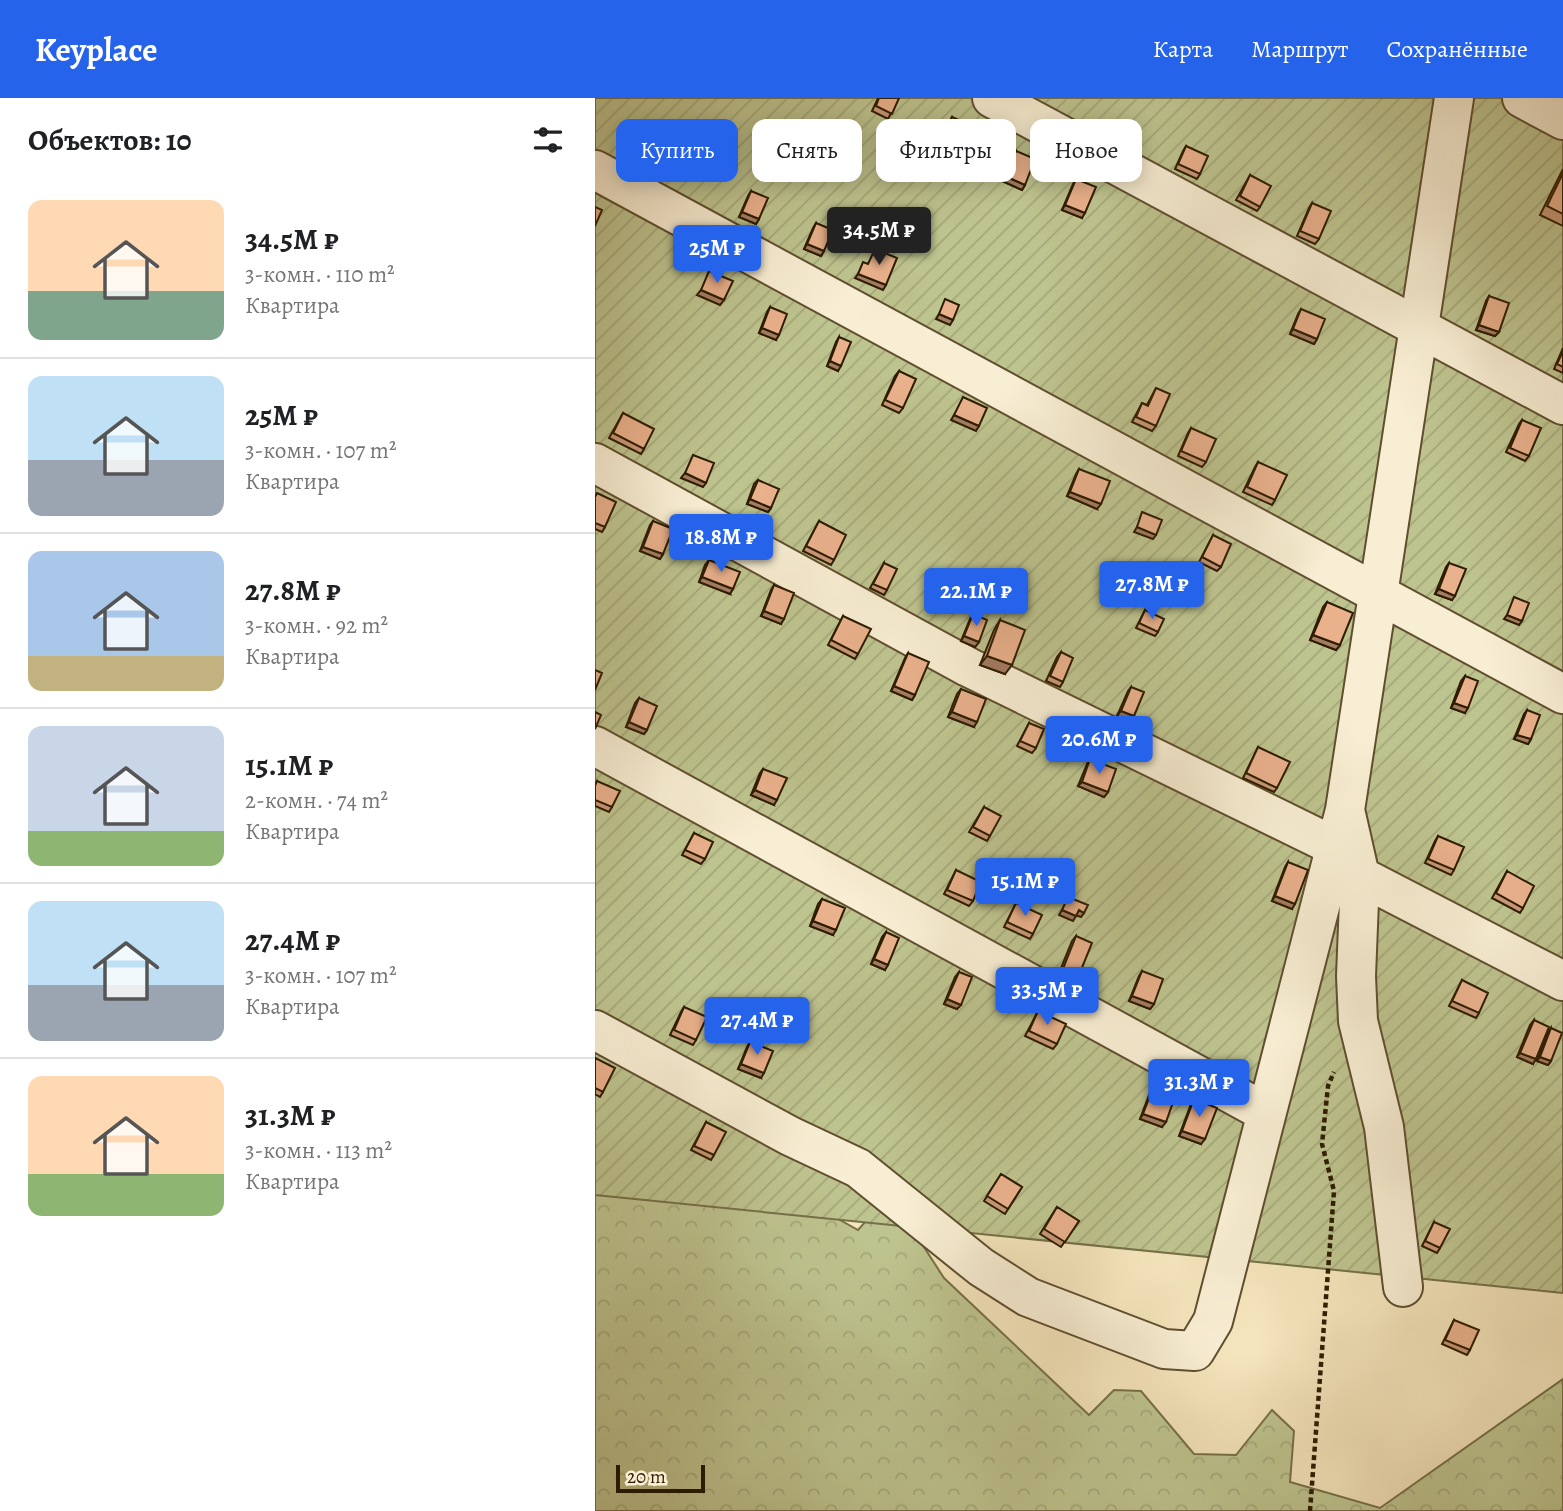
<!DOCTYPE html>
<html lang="ru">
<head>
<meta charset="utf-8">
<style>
	:root { --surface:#fff; --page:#f2f2f2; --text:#202124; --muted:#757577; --line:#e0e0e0; --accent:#2563eb }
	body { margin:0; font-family:Alegreya,serif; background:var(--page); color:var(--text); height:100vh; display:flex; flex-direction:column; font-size:26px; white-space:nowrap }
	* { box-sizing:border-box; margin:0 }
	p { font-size:23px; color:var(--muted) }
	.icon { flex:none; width:38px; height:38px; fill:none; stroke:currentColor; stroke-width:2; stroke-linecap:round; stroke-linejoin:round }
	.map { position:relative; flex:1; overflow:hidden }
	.side { display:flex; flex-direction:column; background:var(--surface); width:595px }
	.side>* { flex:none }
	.guide { position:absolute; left:21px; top:21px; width:665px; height:63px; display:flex; gap:14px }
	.scale { position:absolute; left:21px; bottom:18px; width:89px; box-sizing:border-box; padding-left:7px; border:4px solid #2e1c00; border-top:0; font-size:19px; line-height:24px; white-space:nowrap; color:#2e1c00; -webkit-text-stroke:5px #f8eed3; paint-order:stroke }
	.price { position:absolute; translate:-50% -60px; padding:0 16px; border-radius:7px; background:var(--accent); color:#fff; font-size:23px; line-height:46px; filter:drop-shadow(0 2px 4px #0008) }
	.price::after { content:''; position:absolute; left:50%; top:42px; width:21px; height:16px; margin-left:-10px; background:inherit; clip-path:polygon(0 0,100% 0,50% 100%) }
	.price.on { background:#222; color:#fff }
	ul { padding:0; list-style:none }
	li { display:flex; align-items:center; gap:21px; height:175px; padding:0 28px }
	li+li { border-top:2px solid var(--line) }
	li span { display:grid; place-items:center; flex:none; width:196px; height:140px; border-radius:14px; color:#555 }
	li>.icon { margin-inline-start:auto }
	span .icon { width:84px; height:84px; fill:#fffc; stroke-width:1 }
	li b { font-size:30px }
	h2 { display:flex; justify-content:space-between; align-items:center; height:84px; padding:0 28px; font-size:30px }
	.tag { padding:0 24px; border-radius:14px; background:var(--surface); box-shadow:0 4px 18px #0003; font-size:24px; line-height:63px }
	.tag.on { background:var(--accent); color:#fff }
	header { display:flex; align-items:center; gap:42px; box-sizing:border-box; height:98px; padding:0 35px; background:var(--accent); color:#fff }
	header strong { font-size:33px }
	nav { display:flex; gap:38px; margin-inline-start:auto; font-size:24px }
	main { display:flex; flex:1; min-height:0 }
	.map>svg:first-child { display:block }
	.forest { fill:url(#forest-crowns); stroke:#767048; stroke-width:2 }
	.garden { fill:url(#garden-furrows); stroke:#767048; stroke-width:2 }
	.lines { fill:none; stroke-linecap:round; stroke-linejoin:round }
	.minor-casing { stroke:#604e2f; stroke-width:42 }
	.path { stroke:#2e1c00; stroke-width:4.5; stroke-dasharray:5 3.5; stroke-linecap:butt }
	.minor { stroke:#f8eed3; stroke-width:38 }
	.wall { fill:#c89878; stroke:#2e1c00; stroke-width:2 }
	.shaded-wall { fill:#a37c62; stroke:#2e1c00; stroke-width:2 }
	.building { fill:#e9b18c; stroke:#2e1c00; stroke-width:2 }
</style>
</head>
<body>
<header>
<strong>Keyplace</strong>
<nav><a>Карта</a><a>Маршрут</a><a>Сохранённые</a></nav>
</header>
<main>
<section class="side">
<h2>Объектов: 10<svg class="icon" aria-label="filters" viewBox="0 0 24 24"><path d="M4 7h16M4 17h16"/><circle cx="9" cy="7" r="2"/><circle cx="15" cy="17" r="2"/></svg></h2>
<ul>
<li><span style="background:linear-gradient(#ffd9b3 65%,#7fa58c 0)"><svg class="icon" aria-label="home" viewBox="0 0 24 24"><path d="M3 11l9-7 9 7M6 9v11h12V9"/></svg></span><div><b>34.5M ₽</b><p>3-комн. · 110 m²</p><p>Квартира</p></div></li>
<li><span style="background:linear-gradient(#bfe0f5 60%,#9aa5b1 0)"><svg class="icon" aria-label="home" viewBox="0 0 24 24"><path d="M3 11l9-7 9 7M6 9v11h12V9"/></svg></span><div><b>25M ₽</b><p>3-комн. · 107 m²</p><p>Квартира</p></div></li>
<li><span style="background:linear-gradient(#a9c7e8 75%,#c2b280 0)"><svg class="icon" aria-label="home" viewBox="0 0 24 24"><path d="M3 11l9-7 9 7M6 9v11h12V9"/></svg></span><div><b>27.8M ₽</b><p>3-комн. · 92 m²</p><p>Квартира</p></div></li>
<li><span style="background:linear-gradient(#c9d6e8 75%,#8fb573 0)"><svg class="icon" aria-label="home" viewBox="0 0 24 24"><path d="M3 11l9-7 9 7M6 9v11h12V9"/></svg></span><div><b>15.1M ₽</b><p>2-комн. · 74 m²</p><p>Квартира</p></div></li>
<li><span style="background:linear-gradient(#bfe0f5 60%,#9aa5b1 0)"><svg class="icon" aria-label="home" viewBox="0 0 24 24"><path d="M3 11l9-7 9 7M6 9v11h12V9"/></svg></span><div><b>27.4M ₽</b><p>3-комн. · 107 m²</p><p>Квартира</p></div></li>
<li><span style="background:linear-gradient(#ffd9b3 70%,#8fb573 0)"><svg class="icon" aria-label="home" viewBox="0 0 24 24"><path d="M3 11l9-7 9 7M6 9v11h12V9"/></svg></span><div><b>31.3M ₽</b><p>3-комн. · 113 m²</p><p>Квартира</p></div></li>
</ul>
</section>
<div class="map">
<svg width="968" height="1413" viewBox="0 0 968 1413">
	<defs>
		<pattern id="forest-crowns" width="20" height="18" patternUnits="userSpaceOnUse" patternTransform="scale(1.75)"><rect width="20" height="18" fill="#bec48f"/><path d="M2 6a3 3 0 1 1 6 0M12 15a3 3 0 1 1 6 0" fill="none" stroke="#a4a87a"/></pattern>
		<pattern id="garden-furrows" width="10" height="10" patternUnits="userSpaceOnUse" patternTransform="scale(1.75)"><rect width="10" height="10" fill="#bec48f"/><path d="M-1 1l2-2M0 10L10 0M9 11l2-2" fill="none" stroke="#a4a87a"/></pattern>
	</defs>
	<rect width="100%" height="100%" fill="#f5e5bc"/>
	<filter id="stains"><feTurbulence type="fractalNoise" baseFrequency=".00286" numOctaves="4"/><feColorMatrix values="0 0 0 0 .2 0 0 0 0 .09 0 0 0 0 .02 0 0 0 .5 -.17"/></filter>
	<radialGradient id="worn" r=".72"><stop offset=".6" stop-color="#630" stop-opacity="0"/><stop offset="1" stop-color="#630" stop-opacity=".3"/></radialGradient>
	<!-- forest -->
	<path class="forest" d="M0 1006 211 1103 263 1132 280 1113 310 1120 349 1180 494 1317 519 1292 546 1293 599 1356 641 1357 677 1312 699 1333 695 1384 785 1410 968 1281V1413H0Z"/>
	<!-- garden -->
	<path class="garden" d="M0 0H968V1195L0 1097Z"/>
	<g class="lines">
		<defs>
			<path id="minor" d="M397 0 968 307
				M927 0 968 22
				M0 72 968 596
				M0 365 373 569 741 749
				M0 648 670 1014
				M765 778 750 712 859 0
				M0 932 195 1038 263 1070 386 1169 433 1199 569 1251 600 1253 618 1223 750 712
				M808 1189 789 1029 763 923 761 878 765 778 968 883"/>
		</defs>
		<!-- minor casing -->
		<use href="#minor" class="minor-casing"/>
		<!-- path -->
		<path class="path" d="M715 1413 739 1093 727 1046 733 988 739 974"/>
		<!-- minor -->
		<use href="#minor" class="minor"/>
	</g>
	<!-- wall -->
	<path class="wall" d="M283 0H304L293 21 277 13Z
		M357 19 370 47 367 52 345 42Z
		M591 48 605 76 602 81 580 71 588 53Z
		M421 53 430 87 427 92 407 83 418 58Z
		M968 71V128L945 117Z
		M655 77 665 109 662 113 641 102Z
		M481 81 487 120 467 112 478 86Z
		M156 93 164 121 161 126 144 119 153 98Z
		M717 105 724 141 720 146 702 138 714 110Z
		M221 125 229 153 226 158 209 151 218 130Z
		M894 198 904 234 900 238 881 232 891 203Z
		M175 209 181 242 164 235 172 214Z
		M706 211 722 241 719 246 695 236 703 216Z
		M244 239 243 273 232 268 241 244Z
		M968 250V275L959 271Z
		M304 273 308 310 304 315 287 307 300 278Z
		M561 290V328L557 333 537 324 547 305 552 307Z
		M28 315 49 351 46 356 14 340Z
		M927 322 934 358 930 363 911 354 924 326Z
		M596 330 611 364 607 369 583 358 593 335Z
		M663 364 680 402 677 407 648 394 660 369Z
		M484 371 502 411 472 398 481 376Z
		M163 382 176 410 173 414 152 406 159 386Z
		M0 397 10 429 7 434 0 431Z
		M58 423 68 456 65 461 45 453 55 427Z
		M224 423 239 462 236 467 208 453Z
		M618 437 626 469 622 473 604 464Z
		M114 462 135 496 104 484 110 467Z
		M289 465 292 492 289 497 275 490Z
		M854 465 857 502 840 496 851 469Z
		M179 487 186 526 166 518 176 492Z
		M732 504 745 547 741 552 715 542 728 509Z
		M550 512 563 534 560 538 541 530Z
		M378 516 384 544 380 549 366 543 375 521Z
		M248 518 263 556 260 561 233 547Z
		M405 522 410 576 385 567 399 532Z
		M466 554 468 584 465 589 451 583 462 559Z
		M313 555 320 597 317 602 296 593 310 560Z
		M870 578V615L856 610 866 583Z
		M536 589 539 618 536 623 522 618 533 593Z
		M366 591 379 629 353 619 362 596Z
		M44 600 52 632 49 636 31 629 40 605Z
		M932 612 936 641 933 646 919 641 929 616Z
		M434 625 441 650 437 655 422 648Z
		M663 649 682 690 679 694 648 680Z
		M495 661 513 694 509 699 483 688 492 666Z
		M168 671 179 707 156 697 165 675Z
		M2 683 17 709 14 714 0 708V686Z
		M389 709 395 738 392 743 374 734Z
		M99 735 110 761 106 766 87 757Z
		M843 738 859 772 856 777 830 765 840 743Z
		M693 764 697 811 677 803 690 769Z
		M361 772 378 803 374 808 349 796Z
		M912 773 928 810 925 815 897 800Z
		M227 801 238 837 215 828 223 806Z
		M421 805 438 836 435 841 409 829Z
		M291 834 290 872 276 866 287 839Z
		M481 838 482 882 478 887 462 880 477 843Z
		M547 873 559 906 555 911 534 903 544 878Z
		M364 874 362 911 349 906 360 879Z
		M867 882 884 915 881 920 854 908Z
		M89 909 101 942 98 947 75 937 86 914Z
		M443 913 462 946 458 951 430 938Z
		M939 922 938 966 922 959 935 927Z
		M956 930V963L953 967 942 963 953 935Z
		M155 944 166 980 143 971 152 949Z
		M0 960 8 994 5 999 0 996Z
		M560 985 567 1029 545 1021 557 989Z
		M599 1001 606 1046 584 1038 596 1006Z
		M111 1024 119 1057 116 1062 96 1052Z
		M406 1076 427 1089 410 1116 389 1103Z
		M462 1109 484 1123 466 1149 445 1136Z
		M839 1124 845 1150 842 1155 827 1148Z
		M859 1222 875 1252 872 1257 847 1246Z"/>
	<!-- shaded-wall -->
	<path class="shaded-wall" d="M410 78 430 87 427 92 407 83Z
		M470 107 490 115 487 120 467 112Z
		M147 114 164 121 161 126 144 119Z
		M212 146 229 153 226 158 209 151Z
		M263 176 291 187 288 192 260 180Z
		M106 192 129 202 125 207 102 197Z
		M344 216 358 222 355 227 341 221Z
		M884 227 904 234 900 238 881 232Z
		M167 230 184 237 181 242 164 235Z
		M698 231 722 241 719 246 695 236Z
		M235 263 246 268 243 273 232 268Z
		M359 317 384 328 381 333 356 322Z
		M90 375 111 385 108 389 86 380Z
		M475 394 506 406 502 411 472 398Z
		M155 401 176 410 173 414 152 406Z
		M542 429 561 437 558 441 539 434Z
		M48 449 68 456 65 461 45 453Z
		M107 479 138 491 135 496 104 484Z
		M844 491 860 498 857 502 840 496Z
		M169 513 189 521 186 526 166 518Z
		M912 517 927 523 924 527 909 521Z
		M718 537 745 547 741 552 715 542Z
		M369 538 384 544 380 549 366 543Z
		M392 558 417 567 410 576 385 567Z
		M299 588 320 597 317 602 296 593Z
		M859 605 873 610 870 615 856 610Z
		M526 613 539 618 536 623 522 618Z
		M357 614 382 624 379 629 353 619Z
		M34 624 52 632 49 636 31 629Z
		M922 637 936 641 933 646 919 641Z
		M487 684 513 694 509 699 483 688Z
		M160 692 182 702 179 707 156 697Z
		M680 798 700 806 697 811 677 803Z
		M467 812 481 818 478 823 464 817Z
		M484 812 489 815 486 819 480 817Z
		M218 823 241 832 238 837 215 828Z
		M279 861 293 867 290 872 276 866Z
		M466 876 482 882 478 887 462 880Z
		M537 898 559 906 555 911 534 903Z
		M352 901 366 907 362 911 349 906Z
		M925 955 941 961 938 966 922 959Z
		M945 959 956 963 953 967 942 963Z
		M146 966 169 975 166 980 143 971Z
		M548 1016 571 1024 567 1029 545 1021Z
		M587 1033 610 1041 606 1046 584 1038Z"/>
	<!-- building -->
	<path class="building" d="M284 0H304L297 16 281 8Z
		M357 19 379 29 370 47 349 37Z
		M591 48 613 58 605 76 583 66Z
		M421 53 440 61 430 87 410 78Z
		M968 75V116L952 108Z
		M655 77 676 88 665 109 645 98Z
		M481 81 501 89 490 115 470 107Z
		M156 93 173 100 164 121 147 114Z
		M717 105 736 113 724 141 705 133Z
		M0 109 7 112 0 128Z
		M221 125 238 132 229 153 212 146Z
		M280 151 302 160 291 187 263 176 268 164 273 166Z
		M114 173 138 183 129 202 106 192Z
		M894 198 914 205 904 234 884 227Z
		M350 201 364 207 358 222 344 216Z
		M175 209 192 216 184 237 167 230Z
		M706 211 730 221 722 241 698 231Z
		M244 239 256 244 246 268 235 263Z
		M968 253V269L962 266Z
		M304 273 321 281 308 310 290 302Z
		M561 290 575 296 561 328 541 319 547 305 553 308Z
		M368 299 392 310 384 328 359 317Z
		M28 315 59 331 49 351 18 335Z
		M927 322 946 330 934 358 915 350Z
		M596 330 621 341 611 364 586 353Z
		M98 357 119 365 111 385 90 375Z
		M663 364 692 377 680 402 652 389Z
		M484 371 515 383 506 406 475 394Z
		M163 382 184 391 176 410 155 401Z
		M2 395 21 404 10 429 0 425V399Z
		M547 414 567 422 561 437 542 429Z
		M58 423 78 431 68 456 48 449Z
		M224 423 251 437 239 462 211 448Z
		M618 437 636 446 626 469 607 459Z
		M114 462 145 474 138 491 107 479Z
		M289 465 302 471 292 492 278 486Z
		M854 465 871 471 860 498 844 491Z
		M179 487 199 495 189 521 169 513Z
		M919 499 934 505 927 523 912 517Z
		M732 504 758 515 745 547 718 537Z
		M550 512 569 521 563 534 544 525Z
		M378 516 392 522 384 544 369 538Z
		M248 518 276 531 263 556 236 542Z
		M405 522 430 532 417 567 392 558Z
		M466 554 478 560 468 584 455 578Z
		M313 555 334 564 320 597 299 588Z
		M0 572 7 575 0 592Z
		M870 578 883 583 873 610 859 605Z
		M536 589 549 594 539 618 526 613Z
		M366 591 391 601 382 624 357 614Z
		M44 600 62 608 52 632 34 624Z
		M932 612 945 617 936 641 922 637Z
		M0 614 6 617 0 631Z
		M434 625 449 631 441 650 425 643Z
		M663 649 695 664 682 690 651 675Z
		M495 661 521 671 513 694 487 684Z
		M168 671 192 680 182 702 160 692Z
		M2 683 25 693 17 709 0 702V688Z
		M389 709 406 718 395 738 378 729Z
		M99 735 118 744 110 761 90 752Z
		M843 738 869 749 859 772 833 761Z
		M693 764 713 772 700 806 680 798Z
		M361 772 386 784 378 803 352 792Z
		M912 773 939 788 928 810 901 795Z
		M473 799 493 807 489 815 484 812 481 818 467 812Z
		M227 801 250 810 241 832 218 823Z
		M421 805 447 817 438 836 412 824Z
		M291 834 304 840 293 867 279 861Z
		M481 838 497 845 482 882 466 876Z
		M547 873 568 881 559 906 537 898Z
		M364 874 377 879 366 907 352 901Z
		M867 882 893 895 884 915 857 903Z
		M89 909 112 919 101 942 79 932Z
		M443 913 471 926 462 946 434 933Z
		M939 922 954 929 941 961 925 955Z
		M956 930 967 935 956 963 945 959Z
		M155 944 178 953 169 975 146 966Z
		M0 960 20 970 8 994 0 990Z
		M560 985 582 993 571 1024 548 1016Z
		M599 1001 622 1010 610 1041 587 1033Z
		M111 1024 131 1034 119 1057 99 1048Z
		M406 1076 427 1089 413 1111 392 1098Z
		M462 1109 484 1123 470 1144 449 1131Z
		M839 1124 855 1131 845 1150 830 1143Z
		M859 1222 884 1232 875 1252 850 1242Z"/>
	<rect width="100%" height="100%" filter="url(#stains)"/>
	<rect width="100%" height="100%" fill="url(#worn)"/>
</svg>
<div class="scale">20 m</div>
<b class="price on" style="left:284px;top:169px">34.5M ₽</b>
<b class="price" style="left:122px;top:187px">25M ₽</b>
<b class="price" style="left:126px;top:476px">18.8M ₽</b>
<b class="price" style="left:557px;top:523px">27.8M ₽</b>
<b class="price" style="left:381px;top:530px">22.1M ₽</b>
<b class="price" style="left:504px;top:678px">20.6M ₽</b>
<b class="price" style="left:430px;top:820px">15.1M ₽</b>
<b class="price" style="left:452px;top:929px">33.5M ₽</b>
<b class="price" style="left:162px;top:959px">27.4M ₽</b>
<b class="price" style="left:604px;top:1021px">31.3M ₽</b>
<div class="guide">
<a class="tag on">Купить</a>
<a class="tag">Снять</a>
<a class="tag">Фильтры</a>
<a class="tag">Новое</a>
</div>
</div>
</main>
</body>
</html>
